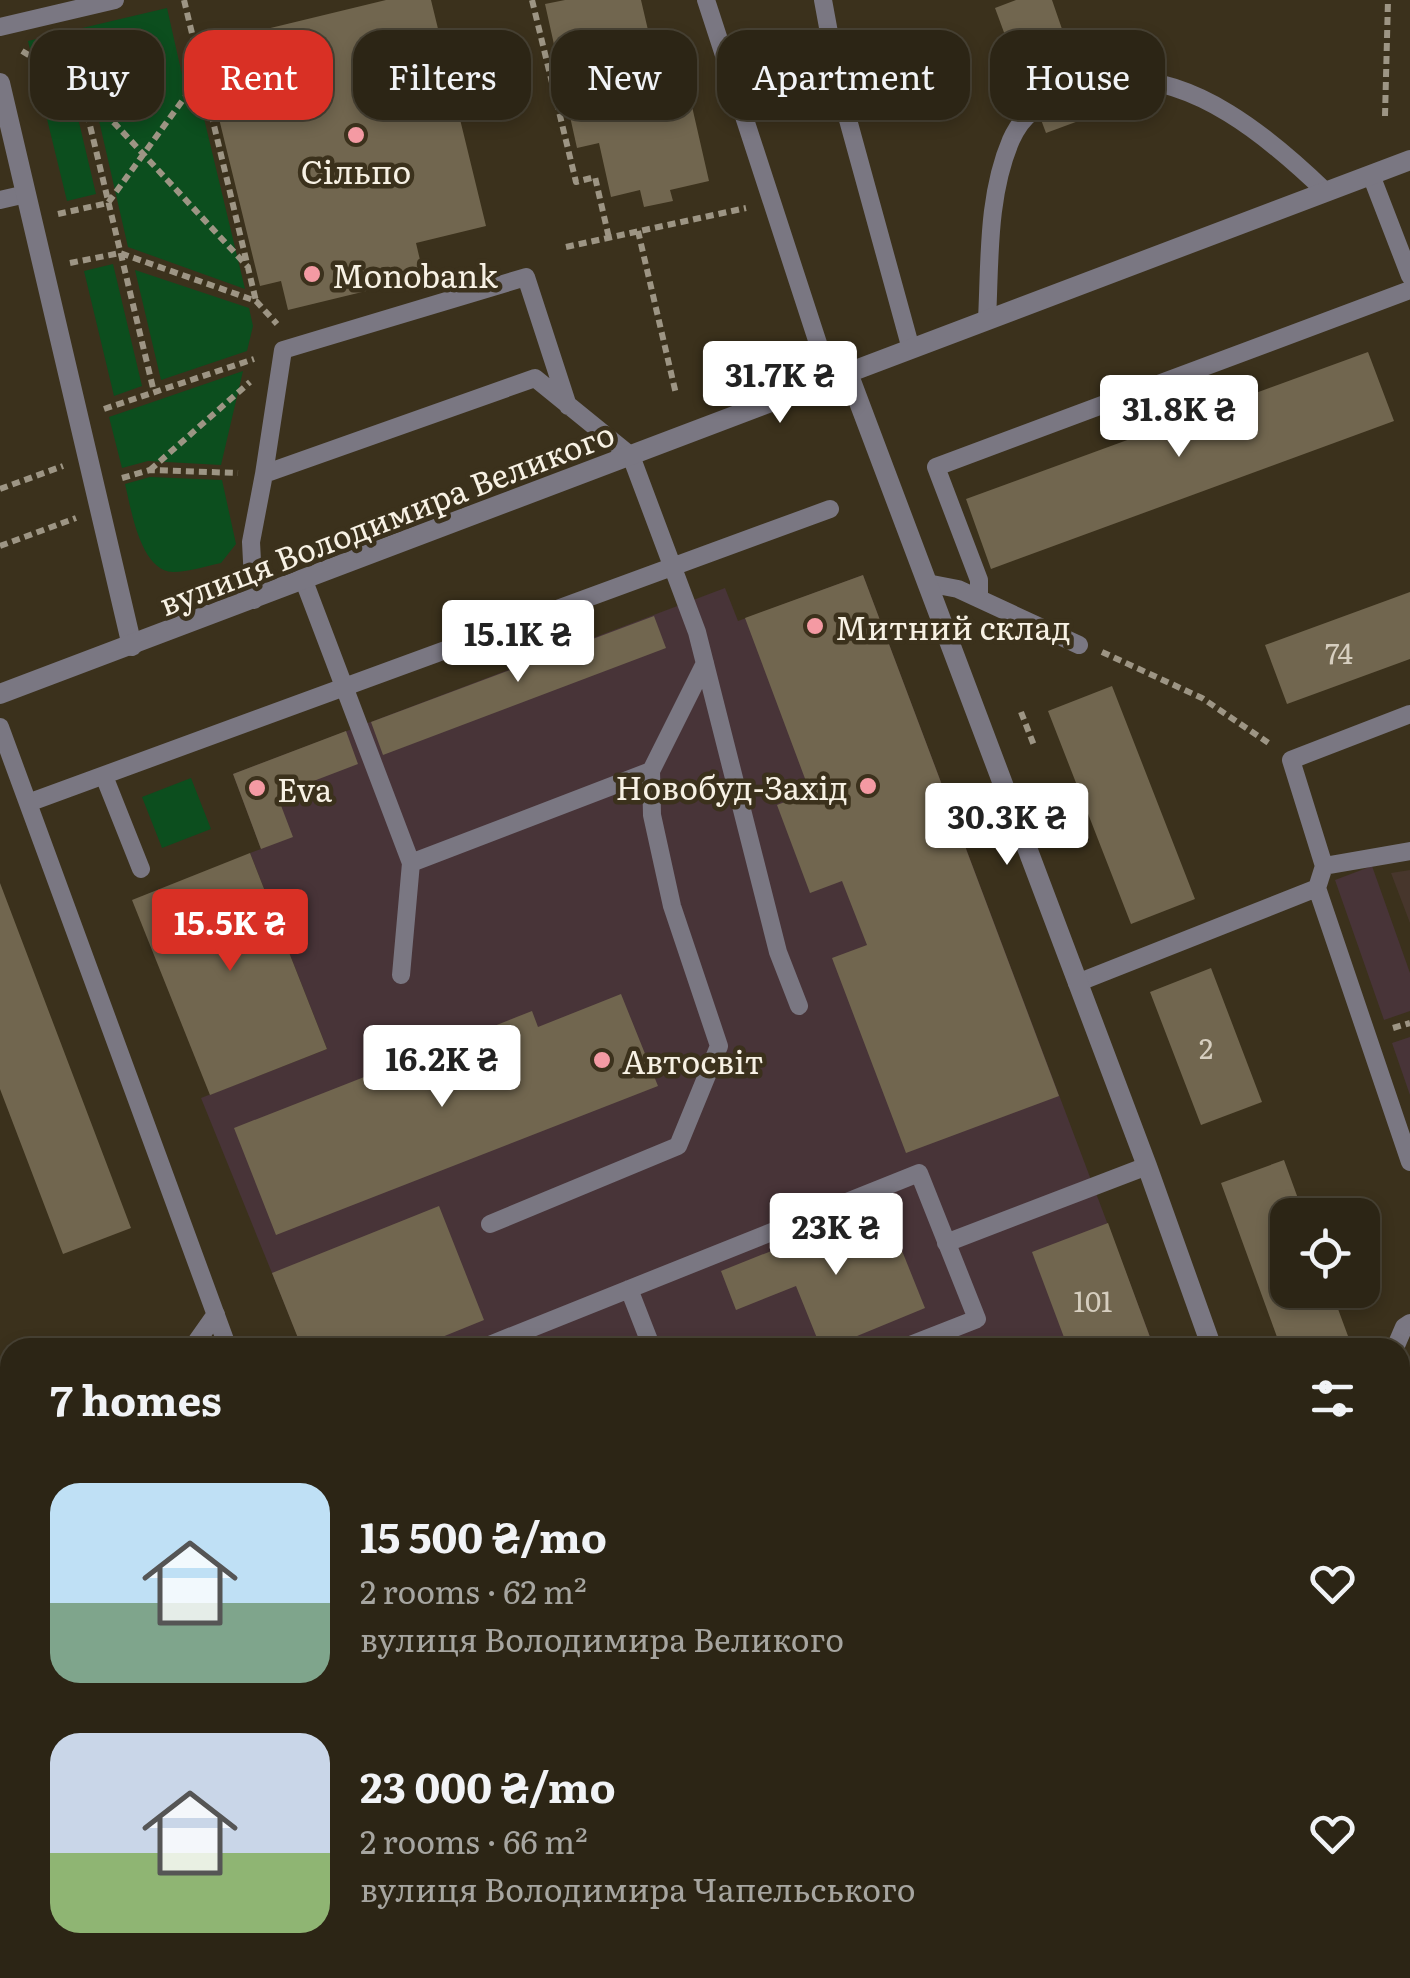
<!DOCTYPE html>
<html lang="en">
<head>
<meta charset="utf-8">
<style>
	:root { --surface:#2c2515; --page:#342d1e; --text:#f1f3f6; --muted:#a6a5a0; --line:#484234; --accent:#d93025 }
	body { margin:0; font-family:Literata,serif; background:var(--page); color:var(--text); height:100vh; display:flex; flex-direction:column; font-size:38px; white-space:nowrap }
	* { box-sizing:border-box; margin:0 }
	p { font-size:32px; color:var(--muted) }
	.icon { flex:none; width:55px; height:55px; fill:none; stroke:currentColor; stroke-width:2; stroke-linecap:round; stroke-linejoin:round }
	.map { position:relative; flex:1; overflow:hidden }
	.panel { position:absolute; left:0px; top:1338px; width:1410px; height:642px; display:flex; flex-direction:column; background:var(--surface); border-radius:30px 30px 0 0; box-shadow:0 5px 15px #0003,0 0 0 2px var(--line) }
	.panel>* { flex:none }
	.banner { position:absolute; left:30px; top:30px; width:1350px; height:90px; display:flex; gap:20px }
	.buttons { position:absolute; left:1270px; top:1198px; display:grid; gap:20px }
	.buttons a { display:grid; place-items:center; width:110px; height:110px; border-radius:20px; background:var(--surface); box-shadow:0 5px 15px #0003,0 0 0 2px var(--line); font-size:50px }
	.price { position:absolute; translate:-50% -85px; padding:0 22px; border-radius:10px; background:#fff; color:#222; font-size:32px; line-height:65px; filter:drop-shadow(0 2px 5px #0008) }
	.price::after { content:''; position:absolute; left:50%; top:60px; width:30px; height:22px; margin-left:-15px; background:inherit; clip-path:polygon(0 0,100% 0,50% 100%) }
	.price.current { background:var(--accent); color:#fff }
	ul { padding:0; list-style:none }
	li { display:flex; align-items:center; gap:30px; height:250px; padding:0 50px }
	li span { display:grid; place-items:center; flex:none; width:280px; height:200px; border-radius:30px; color:#555 }
	li>.icon { margin-inline-start:auto }
	span .icon { width:120px; height:120px; fill:#fffc; stroke-width:1 }
	li b { font-size:42px }
	h2 { display:flex; justify-content:space-between; align-items:center; height:120px; padding:0 50px; font-size:42px }
	.tag { padding:0 35px; border-radius:30px; background:var(--surface); box-shadow:0 5px 15px #0003,0 0 0 2px var(--line); font-size:35px; line-height:90px }
	.tag.current { background:var(--accent); color:#fff }
	.map>svg:first-child { display:block }
	.industrial { fill:#483438 }
	.education { fill:#47362c }
	.green { fill:#0c4e1e }
	.building { fill:#71664f }
	.lines { fill:none; stroke-linecap:round; stroke-linejoin:round }
	.path { stroke:#9d9584; stroke-width:6; stroke-dasharray:8 5; stroke-linecap:butt }
	.service { stroke:#7a7782; stroke-width:18 }
	.minor { stroke:#7a7782; stroke-width:20 }
	.tertiary { stroke:#7a7782; stroke-width:20 }
	.poi-dot { fill:#f49aa3; stroke:#3b311c; stroke-width:4 }
	.labels { text-anchor:middle; dominant-baseline:central; stroke-width:9; stroke-linejoin:round; paint-order:stroke }
	.number-label { font-size:28px; fill:#d6cebf }
	.poi-label { font-size:32px; fill:#f7f1e4; stroke:#3b311c; text-anchor:start }
	.street-label { font-size:32px; fill:#f7f1e4; stroke:#3b311c }
</style>
</head>
<body>
<div class="map">
<svg width="1410" height="1978" viewBox="0 0 1410 1978">
	<rect width="100%" height="100%" fill="#3b311c"/>
	<!-- industrial -->
	<path class="industrial" d="M863 575 1154 1347H302L201 1098 327 1049 250 853 261 849 233 774 725 588 738 621Z
		M1372 866 1410 973V1011L1384 1020 1335 880Z
		M1410 1037V1095L1392 1043Z"/>
	<!-- education -->
	<path class="education" d="M1410 870V923L1391 873Z
		M1198 1970H1294L1297 1978H1177Z"/>
	<!-- green -->
	<path class="green" d="M167 8 183 79 194 77 245 289 128 247 78 29Z
		M58 34 96 194 67 201 28 41Z
		M113 264 142 386 114 396 84 271Z
		M135 270 249 308 253 326 247 351 161 380Z
		M243 371 221 465 148 461 122 468 109 417Z
		M150 477 222 480 236 544 221 563C206 566 188 572 173 572 140 571 131 508 125 484Z
		M191 778 211 829 162 848 142 797Z"/>
	<!-- building -->
	<path class="building" d="M386 0H431L486 226 416 243 424 277 288 310 281 281 260 286 201 45Z
		M565 0H641L661 86 686 80 709 181 670 190 673 201 644 207 640 190 611 197 599 143 577 148 545 4Z
		M1016 0H1052L1092 116 1046 133 1013 45 1009 46 995 8Z
		M1368 352 1394 421 991 569 966 499Z
		M863 575 1059 1096 906 1153 832 958 867 945 842 881 810 893 777 805 810 792 745 618Z
		M1410 592V659L1287 704 1265 645Z
		M654 616 666 648 383 755 371 722Z
		M1112 686 1195 899 1131 924 1048 711Z
		M346 731 358 764 277 795 293 837 261 849 233 774Z
		M250 853 327 1049 210 1095 132 900Z
		M0 883 131 1228 63 1254 0 1089Z
		M1211 968 1262 1102 1201 1125 1150 992Z
		M621 994 658 1086 276 1235 234 1128 532 1011 538 1027Z
		M1284 1160 1304 1215H1288V1290H1331L1348 1336 1316 1348H1281L1221 1183Z
		M439 1206 484 1320 415 1348H302L272 1273Z
		M884 1206 925 1308 828 1348H821L796 1286 736 1310 721 1271Z
		M1108 1223 1154 1348H1068L1032 1252Z
		M1410 1932V1978H1319L1316 1970H1400V1936Z"/>
	<g class="lines">
		<!-- path -->
		<path class="path" d="M184 0 256 301
			M532 0 576 182 595 177 609 238
			M69 38 154 392
			M22 51 80 86 248 267
			M1385 116 1388 0
			M58 214 108 203 201 75
			M638 231 676 394
			M566 247 746 208
			M70 263 120 253 256 301 277 324
			M104 409 254 359
			M150 470 250 382
			M122 478 150 470 238 473
			M0 489 63 466
			M0 546 76 518
			M1102 652 1202 698 1270 744
			M1021 712 1035 748
			M1393 1028 1410 1023
			M1400 1389 1410 1398
			M0 1390 10 1392
			M0 1757 10 1763
			M485 1970 496 1978
			M1114 1978 1142 1972"/>
		<!-- service -->
		<path class="service" d="M706 0 830 380
			M823 0 839 87 911 349
			M0 27 115 0
			M1371 175 1410 276
			M0 200 26 194
			M987 320C990 261 987 196 1011 140 1024 111 1039 106 1067 95 1080 90 1096 81 1110 80 1193 72 1271 139 1326 192
			M264 474 283 350 526 277 568 406
			M304 581 411 863 401 975
			M927 583 958 589 1079 645
			M979 598V580L936 467 1410 290
			M254 600 251 542 264 474 535 378 631 456 697 632 778 952 799 1006
			M1410 714 1291 760 1324 866 1317 888 1410 1162
			M0 727 228 1348
			M104 776 141 869
			M28 803 830 509
			M411 863 651 771
			M1324 866 1410 851
			M1077 983 1317 888
			M490 1224 678 1146 719 1046 672 906 652 815 651 771 705 663
			M946 1243 1147 1166
			M629 1289 652 1348
			M192 1348 216 1314
			M482 1348 919 1173 977 1319 903 1348
			M1395 1348 1404 1327 1410 1323
			M0 1619 10 1605
			M1400 1840 1410 1856
			M583 1970 586 1978
			M225 1978 246 1970
			M418 1978 420 1970"/>
		<!-- minor -->
		<path class="minor" d="M0 83 132 646
			M848 373 1147 1166 1212 1348"/>
		<!-- tertiary -->
		<path class="tertiary" d="M0 694 1410 160
			M1400 1803 1410 1799
			M925 1978 947 1970"/>
	</g>
	<!-- markers -->
	<g class="poi-dot">
		<circle cx="356" cy="135" r="10"/>
		<circle cx="312" cy="274" r="10"/>
		<circle cx="815" cy="626" r="10"/>
		<circle cx="868" cy="786" r="10"/>
		<circle cx="257" cy="788" r="10"/>
		<circle cx="602" cy="1060" r="10"/>
	</g>
	<g class="labels">
		<!-- number labels -->
		<g class="number-label">
			<text x="1339" y="652">74</text>
			<text x="1206" y="1047">2</text>
			<text x="1093" y="1300">101</text>
		</g>
		<!-- poi labels -->
		<g class="poi-label">
			<text x="356" y="170" text-anchor="middle">Сільпо</text>
			<text x="332" y="274">Monobank</text>
			<text x="835" y="626">Митний склад</text>
			<text x="848" y="786" text-anchor="end">Новобуд-Захід</text>
			<text x="277" y="788">Eva</text>
			<text x="622" y="1060">Автосвіт</text>
		</g>
		<!-- street labels -->
		<g class="street-label">
			<text transform="translate(386 517) rotate(-21)">вулиця Володимира Великого</text>
		</g>
	</g>
</svg>
<div class="buttons">
<a><svg class="icon" aria-label="locate" viewBox="0 0 24 24"><circle cx="12" cy="12" r="6"/><path d="M12 2v4M12 18v4M2 12h4M18 12h4"/></svg></a>
</div>
<b class="price" style="left:780px;top:426px">31.7K ₴</b>
<b class="price" style="left:1179px;top:460px">31.8K ₴</b>
<b class="price" style="left:518px;top:685px">15.1K ₴</b>
<b class="price" style="left:1007px;top:868px">30.3K ₴</b>
<b class="price current" style="left:230px;top:974px">15.5K ₴</b>
<b class="price" style="left:442px;top:1110px">16.2K ₴</b>
<b class="price" style="left:836px;top:1278px">23K ₴</b>
<div class="banner">
<a class="tag">Buy</a>
<a class="tag current">Rent</a>
<a class="tag">Filters</a>
<a class="tag">New</a>
<a class="tag">Apartment</a>
<a class="tag">House</a>
</div>
<section class="panel">
<h2>7 homes<svg class="icon" aria-label="filters" viewBox="0 0 24 24"><path d="M4 7h16M4 17h16"/><circle cx="9" cy="7" r="2"/><circle cx="15" cy="17" r="2"/></svg></h2>
<ul>
<li><span style="background:linear-gradient(#bfe0f5 60%,#7fa58c 0)"><svg class="icon" aria-label="home" viewBox="0 0 24 24"><path d="M3 11l9-7 9 7M6 9v11h12V9"/></svg></span><div><b>15 500 ₴/mo</b><p>2 rooms · 62 m²</p><p>вулиця Володимира Великого</p></div><svg class="icon" aria-label="heart" viewBox="0 0 24 24"><path d="M12 20l-8-8c-3-5 5-10 8-4 3-6 11-1 8 4z"/></svg></li>
<li><span style="background:linear-gradient(#c9d6e8 60%,#8fb573 0)"><svg class="icon" aria-label="home" viewBox="0 0 24 24"><path d="M3 11l9-7 9 7M6 9v11h12V9"/></svg></span><div><b>23 000 ₴/mo</b><p>2 rooms · 66 m²</p><p>вулиця Володимира Чапельського</p></div><svg class="icon" aria-label="heart" viewBox="0 0 24 24"><path d="M12 20l-8-8c-3-5 5-10 8-4 3-6 11-1 8 4z"/></svg></li>
</ul>
</section>
</div>
</body>
</html>
